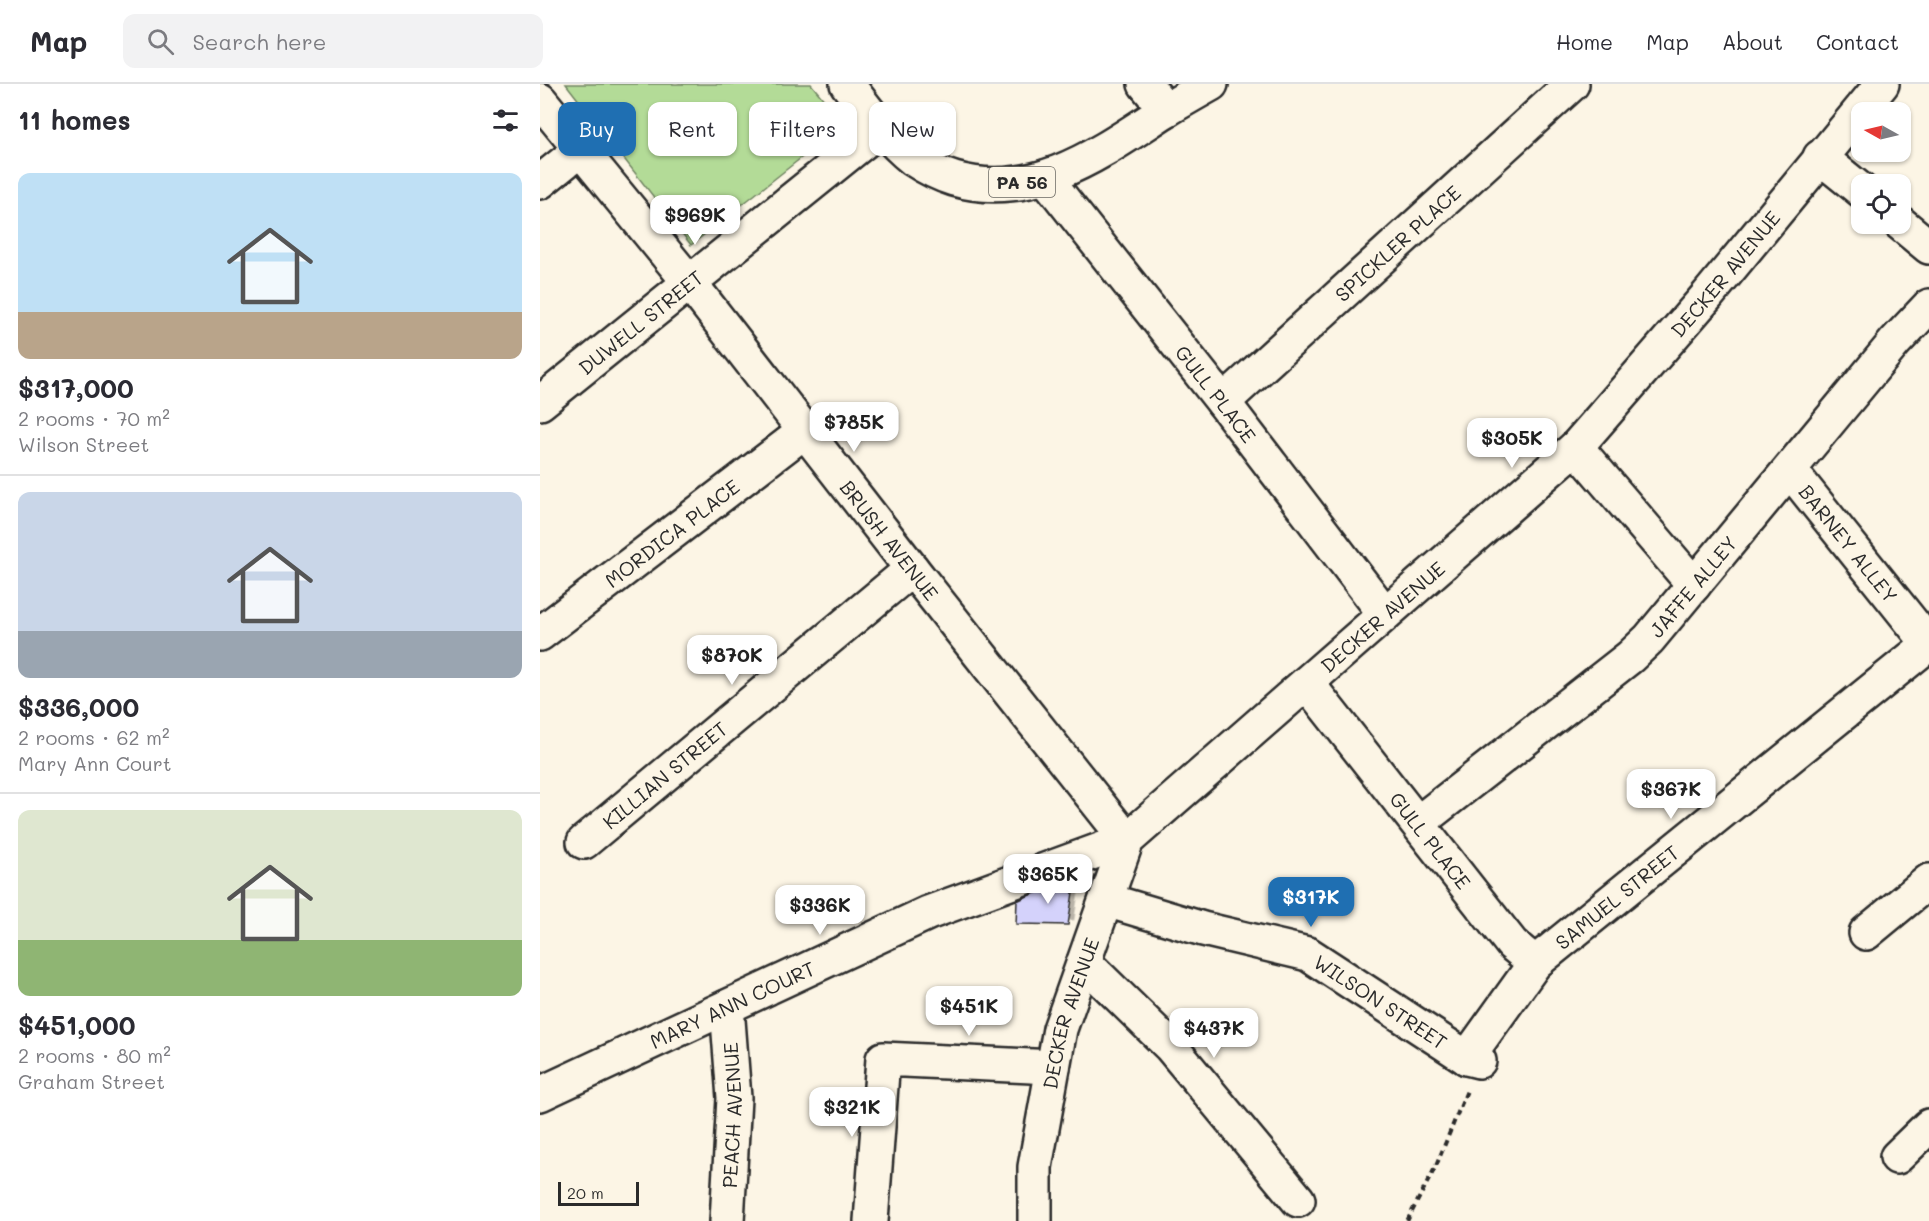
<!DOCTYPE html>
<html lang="en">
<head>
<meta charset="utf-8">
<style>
	:root { --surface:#fff; --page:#f2f2f3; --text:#2b2b33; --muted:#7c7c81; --line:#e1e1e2; --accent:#1f6fb2 }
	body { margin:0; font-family:Mali,sans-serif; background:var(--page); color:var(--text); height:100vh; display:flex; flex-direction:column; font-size:22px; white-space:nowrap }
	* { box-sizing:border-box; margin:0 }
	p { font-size:20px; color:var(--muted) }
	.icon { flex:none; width:33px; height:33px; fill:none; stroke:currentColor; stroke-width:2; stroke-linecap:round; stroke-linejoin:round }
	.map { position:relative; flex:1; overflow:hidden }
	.details { display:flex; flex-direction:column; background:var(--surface); width:540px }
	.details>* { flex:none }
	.hud { position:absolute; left:18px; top:18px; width:570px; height:54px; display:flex; gap:12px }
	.needle { width:39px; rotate:278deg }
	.buttons { position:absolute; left:1311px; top:18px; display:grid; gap:12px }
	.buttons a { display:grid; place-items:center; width:60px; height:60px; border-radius:12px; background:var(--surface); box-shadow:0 2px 4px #0004; font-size:30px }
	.scale { position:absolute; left:18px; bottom:15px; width:81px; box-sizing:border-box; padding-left:6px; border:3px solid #2b2b2b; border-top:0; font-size:16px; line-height:21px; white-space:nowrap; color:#2b2b2b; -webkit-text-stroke:4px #fcf5e5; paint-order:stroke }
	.price { position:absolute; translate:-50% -51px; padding:0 14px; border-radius:12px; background:#fff; color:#222; font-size:20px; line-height:39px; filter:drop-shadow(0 2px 3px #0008) }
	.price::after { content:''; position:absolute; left:50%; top:36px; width:18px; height:14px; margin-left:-9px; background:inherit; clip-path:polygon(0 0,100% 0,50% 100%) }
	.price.on { background:var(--accent); color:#fff }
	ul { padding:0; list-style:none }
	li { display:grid; align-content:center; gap:12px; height:318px; padding:0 18px }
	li+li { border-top:2px solid var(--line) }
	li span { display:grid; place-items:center; height:186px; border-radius:12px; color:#555 }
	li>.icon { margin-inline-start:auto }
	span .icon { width:108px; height:108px; fill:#fffc; stroke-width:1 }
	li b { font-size:26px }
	h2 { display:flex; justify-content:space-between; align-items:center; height:72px; padding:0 18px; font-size:26px }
	.pill { padding:0 21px; border-radius:12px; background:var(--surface); box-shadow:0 2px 4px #0004; font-size:21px; line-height:54px }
	.pill.on { background:var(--accent); color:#fff }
	header { display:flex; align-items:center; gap:36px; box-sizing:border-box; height:84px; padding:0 30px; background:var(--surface); border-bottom:2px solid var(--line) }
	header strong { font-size:28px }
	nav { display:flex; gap:33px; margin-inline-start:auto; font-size:21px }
	.search { width:420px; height:54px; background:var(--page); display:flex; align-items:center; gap:15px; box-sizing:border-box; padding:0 21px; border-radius:12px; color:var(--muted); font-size:22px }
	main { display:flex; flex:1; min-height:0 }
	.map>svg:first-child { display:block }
	.green { fill:#b3db97; stroke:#6f8361; stroke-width:1.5 }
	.building { fill:#d4d2fb; stroke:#2b2b2b; stroke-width:1.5; filter:url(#shadow) }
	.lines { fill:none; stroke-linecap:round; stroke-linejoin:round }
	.minor-casing { stroke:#2b2b2b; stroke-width:38 }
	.highway-casing { stroke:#2b2b2b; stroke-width:38 }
	.path { stroke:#2b2b2b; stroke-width:4; stroke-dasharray:6 4.5; stroke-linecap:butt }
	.minor { stroke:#fcf5e5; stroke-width:33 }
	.highway { stroke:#fcf5e5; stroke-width:33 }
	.labels { text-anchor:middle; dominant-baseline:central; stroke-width:5; stroke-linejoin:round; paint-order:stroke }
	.shield { fill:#fcf5e5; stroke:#6a6863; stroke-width:1.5 }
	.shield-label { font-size:18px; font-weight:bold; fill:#2b2b2b }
	.street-label { font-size:20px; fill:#2b2b2b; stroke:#fcf5e5 }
</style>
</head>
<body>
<header>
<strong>Map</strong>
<div class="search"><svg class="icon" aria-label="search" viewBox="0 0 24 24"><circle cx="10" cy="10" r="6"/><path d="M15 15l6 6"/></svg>Search here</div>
<nav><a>Home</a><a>Map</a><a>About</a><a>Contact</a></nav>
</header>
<main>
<section class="details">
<h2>11 homes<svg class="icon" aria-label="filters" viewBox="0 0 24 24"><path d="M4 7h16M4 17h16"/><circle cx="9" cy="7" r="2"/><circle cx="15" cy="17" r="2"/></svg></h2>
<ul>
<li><span style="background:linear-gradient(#bfe0f5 75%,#b9a48a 0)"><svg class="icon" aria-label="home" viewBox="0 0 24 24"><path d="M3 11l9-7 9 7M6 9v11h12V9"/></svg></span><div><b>$317,000</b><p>2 rooms · 70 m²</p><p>Wilson Street</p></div></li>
<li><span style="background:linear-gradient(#c9d6e8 75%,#9aa5b1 0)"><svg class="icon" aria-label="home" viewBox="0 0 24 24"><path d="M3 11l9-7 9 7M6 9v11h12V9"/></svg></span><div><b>$336,000</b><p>2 rooms · 62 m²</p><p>Mary Ann Court</p></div></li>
<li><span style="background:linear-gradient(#dfe7d0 70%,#8fb573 0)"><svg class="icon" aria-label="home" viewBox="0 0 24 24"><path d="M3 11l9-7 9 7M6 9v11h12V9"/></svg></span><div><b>$451,000</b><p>2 rooms · 80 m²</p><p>Graham Street</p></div></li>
</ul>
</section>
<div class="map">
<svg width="1389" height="1137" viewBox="0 0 1389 1137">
	<defs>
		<filter id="shadow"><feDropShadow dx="5.5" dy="-5.5" stdDeviation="0" flood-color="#0004"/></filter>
	</defs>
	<rect width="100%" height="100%" fill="#fcf5e5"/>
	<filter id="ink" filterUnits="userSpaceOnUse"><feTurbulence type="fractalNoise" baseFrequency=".0167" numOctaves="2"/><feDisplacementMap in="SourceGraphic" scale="12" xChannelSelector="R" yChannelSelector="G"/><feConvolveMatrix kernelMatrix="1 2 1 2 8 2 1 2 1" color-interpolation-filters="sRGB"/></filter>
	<g filter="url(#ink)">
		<!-- green -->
		<path class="green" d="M26 0H271L304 40 151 161Z"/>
		<!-- building -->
		<path class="building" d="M536 789 528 841 476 840 477 817Z"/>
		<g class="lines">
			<defs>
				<g id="minor">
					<path d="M605 0 626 26"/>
					<path id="s1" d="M0 16 150 199 372 485 587 756"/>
					<path d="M1280 73 1322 107"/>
					<path id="s2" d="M505 93 683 318 845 530"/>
					<path d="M0 98 41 65"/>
					<path d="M1360 139 1389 163"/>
					<path id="s3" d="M683 318 1032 0"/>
					<path id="s4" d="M0 319 341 44"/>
					<path d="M1036 363 1154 501"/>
					<path id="s5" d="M1250 386 1389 560V563"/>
					<path id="s6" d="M0 550 265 347"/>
					<path id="s7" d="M767 599 972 860 995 879"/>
					<path id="s8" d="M878 739 1090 573 1109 555 1355 258 1389 222"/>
					<path id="s9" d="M44 758 372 485"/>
					<path id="s10" d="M566 816 663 845 768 870 927 974 939 977"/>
					<path d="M1326 849 1389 797"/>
					<path d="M544 878 631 963 758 1116"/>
					<path id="s11" d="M927 974 995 879 1389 560"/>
					<path id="s12" d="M0 1010 388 829 587 756"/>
					<path d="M1357 1073 1389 1042"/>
					<path id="s13" d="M187 1137 194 1014 187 923"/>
					<path d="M331 1137 343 975 513 983"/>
					<path id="s14" d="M495 1137V1083L520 945 587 756 1036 363 1168 211 1342 0"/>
				</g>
				<path id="highway" d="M307 0C327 26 347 54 373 75 385 83 401 91 414 95 494 118 560 69 623 28 639 18 655 9 671 0"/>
			</defs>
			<!-- minor casing -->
			<use href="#minor" class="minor-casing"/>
			<!-- highway casing -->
			<use href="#highway" class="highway-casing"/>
			<!-- path -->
			<path class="path" d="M867 1137 896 1082 928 1004"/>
			<!-- minor -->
			<use href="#minor" class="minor"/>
			<!-- highway -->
			<use href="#highway" class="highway"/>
		</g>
	</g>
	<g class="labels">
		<!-- shield labels -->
		<rect class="shield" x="449" y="83" width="66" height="30" rx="4.5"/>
		<g class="shield-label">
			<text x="482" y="98">PA 56</text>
		</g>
		<!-- street labels -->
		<g class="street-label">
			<text stroke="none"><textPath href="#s3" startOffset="236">SPICKLER PLACE</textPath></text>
			<text stroke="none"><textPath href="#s14" startOffset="1220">DECKER AVENUE</textPath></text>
			<text stroke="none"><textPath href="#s4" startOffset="129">DUWELL STREET</textPath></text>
			<text stroke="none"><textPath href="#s2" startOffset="276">GULL PLACE</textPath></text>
			<text stroke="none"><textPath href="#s6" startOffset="166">MORDICA PLACE</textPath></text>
			<text stroke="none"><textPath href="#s1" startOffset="562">BRUSH AVENUE</textPath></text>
			<text stroke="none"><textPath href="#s5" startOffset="94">BARNEY ALLEY</textPath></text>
			<text stroke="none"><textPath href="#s8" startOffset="364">JAFFE ALLEY</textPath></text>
			<text stroke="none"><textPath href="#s14" startOffset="734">DECKER AVENUE</textPath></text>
			<text stroke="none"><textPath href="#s9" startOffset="105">KILLIAN STREET</textPath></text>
			<text stroke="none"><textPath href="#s7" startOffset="200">GULL PLACE</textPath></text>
			<text stroke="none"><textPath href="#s11" startOffset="222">SAMUEL STREET</textPath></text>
			<text stroke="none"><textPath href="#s10" startOffset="296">WILSON STREET</textPath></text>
			<text stroke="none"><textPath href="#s12" startOffset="212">MARY ANN COURT</textPath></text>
			<text stroke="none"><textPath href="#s14" startOffset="212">DECKER AVENUE</textPath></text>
			<text stroke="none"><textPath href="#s13" startOffset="106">PEACH AVENUE</textPath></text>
		</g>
	</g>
</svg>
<div class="buttons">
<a><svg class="needle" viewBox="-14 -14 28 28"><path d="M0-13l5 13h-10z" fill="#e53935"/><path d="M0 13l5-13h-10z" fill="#7c7c81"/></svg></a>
<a><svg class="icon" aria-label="locate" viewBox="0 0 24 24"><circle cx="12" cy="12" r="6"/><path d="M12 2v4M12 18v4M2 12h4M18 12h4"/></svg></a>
</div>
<div class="scale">20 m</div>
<b class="price" style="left:155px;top:162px">$969K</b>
<b class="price" style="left:314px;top:369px">$785K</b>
<b class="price" style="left:972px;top:385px">$305K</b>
<b class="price" style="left:192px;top:602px">$870K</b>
<b class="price" style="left:1131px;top:736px">$367K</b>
<b class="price" style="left:508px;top:821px">$365K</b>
<b class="price on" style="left:771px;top:844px">$317K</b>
<b class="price" style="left:280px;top:852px">$336K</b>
<b class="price" style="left:429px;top:953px">$451K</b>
<b class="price" style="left:674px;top:975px">$437K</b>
<b class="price" style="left:312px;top:1054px">$321K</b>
<div class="hud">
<a class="pill on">Buy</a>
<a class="pill">Rent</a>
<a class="pill">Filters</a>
<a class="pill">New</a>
</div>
</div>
</main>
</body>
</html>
